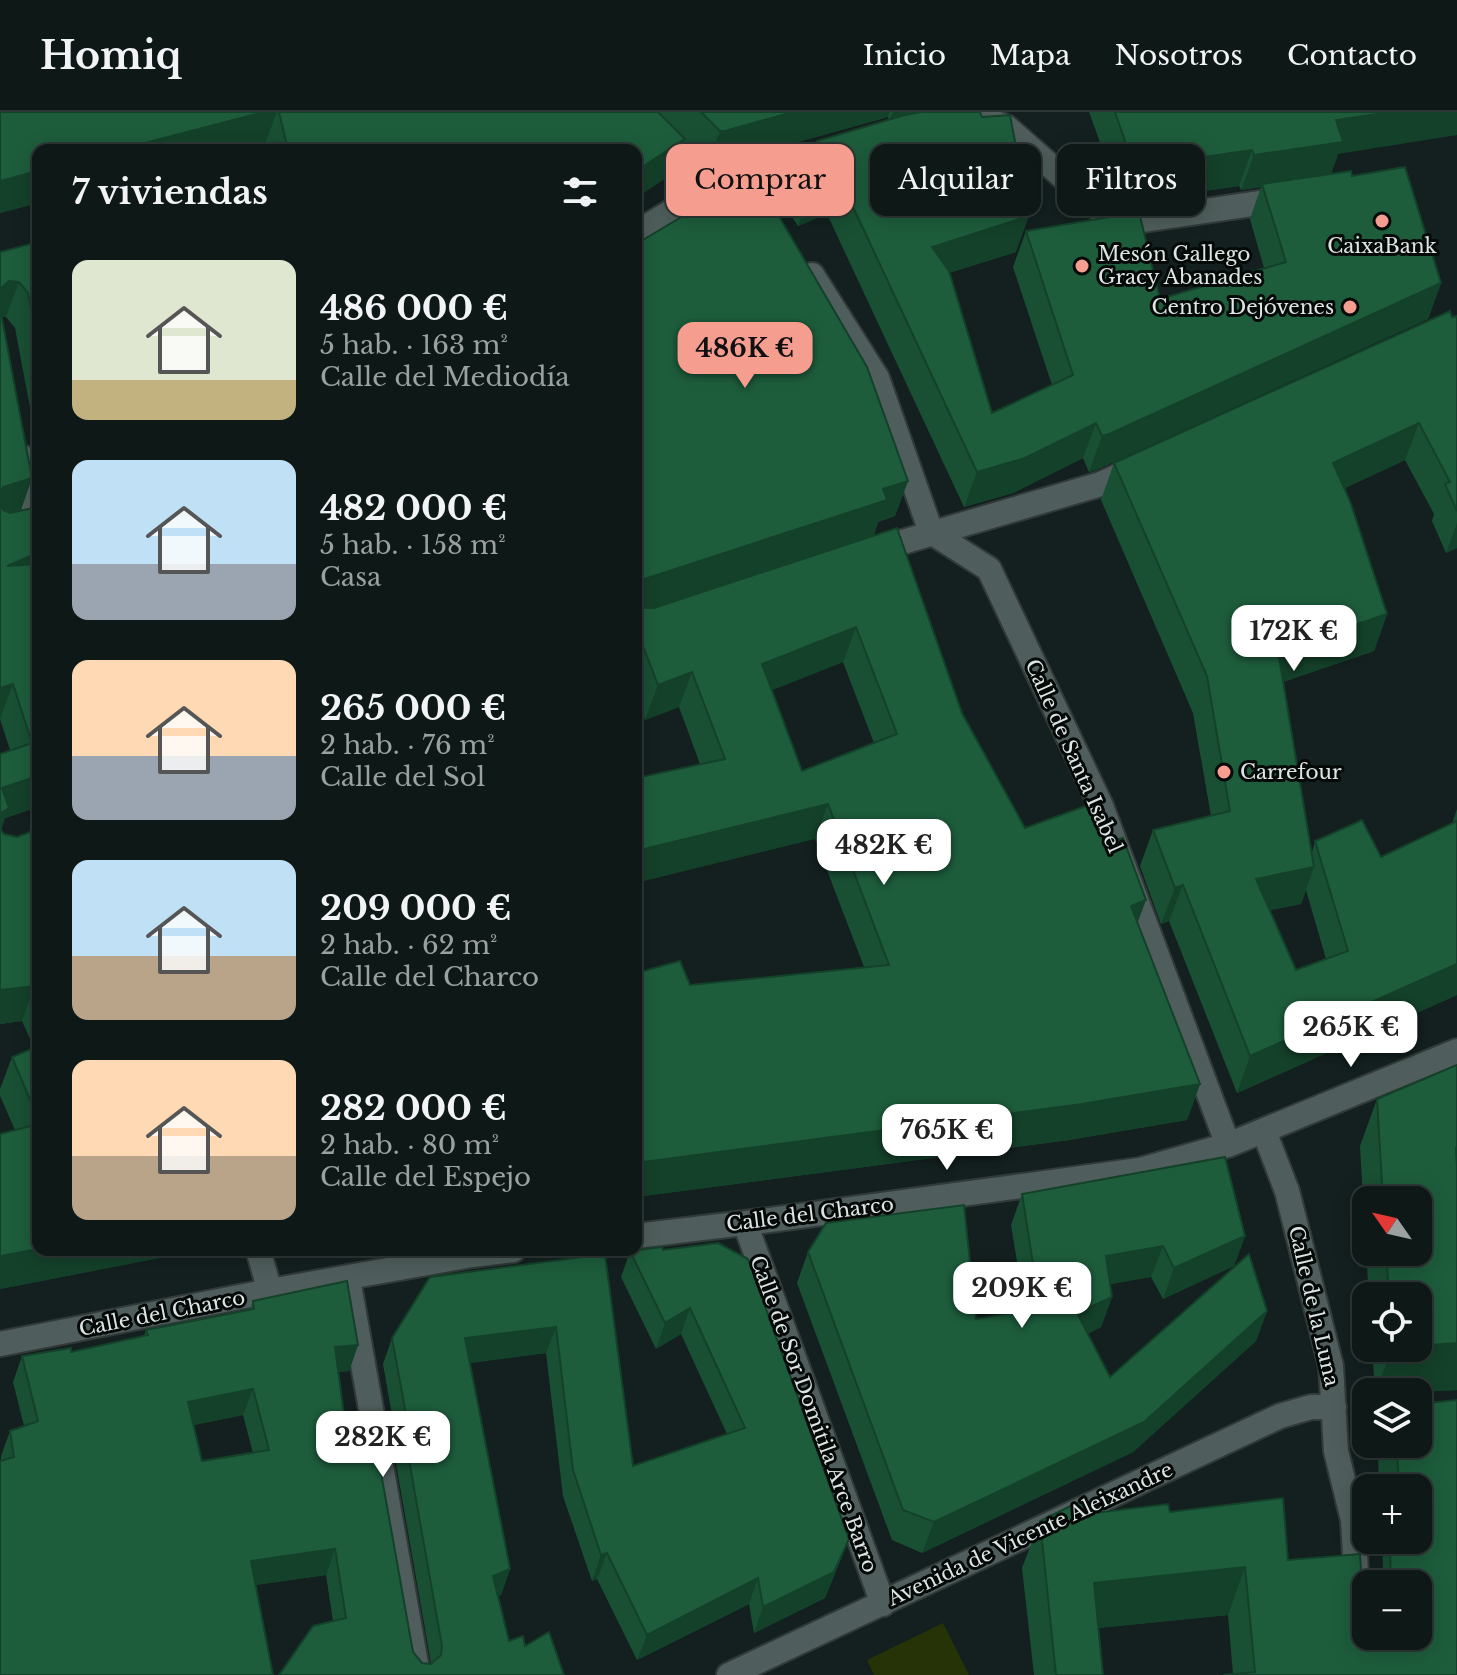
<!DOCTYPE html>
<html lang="es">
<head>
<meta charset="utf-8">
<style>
	:root { --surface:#0e1817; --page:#172120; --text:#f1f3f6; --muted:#9ba0a1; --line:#2e3736; --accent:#f59d8e }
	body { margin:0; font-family:"Libre Baskerville",serif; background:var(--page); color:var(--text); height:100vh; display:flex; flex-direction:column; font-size:30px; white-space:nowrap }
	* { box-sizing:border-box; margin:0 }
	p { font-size:26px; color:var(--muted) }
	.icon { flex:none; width:44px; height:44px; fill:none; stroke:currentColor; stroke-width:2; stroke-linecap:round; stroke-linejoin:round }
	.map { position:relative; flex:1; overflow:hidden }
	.sheet { position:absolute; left:32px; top:32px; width:610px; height:1112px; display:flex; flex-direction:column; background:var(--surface); border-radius:16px; box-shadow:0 4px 20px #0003,0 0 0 2px var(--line) }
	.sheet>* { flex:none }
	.hud { position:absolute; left:666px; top:32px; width:670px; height:72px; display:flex; gap:16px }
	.needle { width:52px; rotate:304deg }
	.buttons { position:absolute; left:1352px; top:1074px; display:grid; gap:16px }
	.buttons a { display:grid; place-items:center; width:80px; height:80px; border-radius:16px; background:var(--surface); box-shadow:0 4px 20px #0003,0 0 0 2px var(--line); font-size:40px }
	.price { position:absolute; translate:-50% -68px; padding:0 18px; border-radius:16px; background:#fff; color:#222; font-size:26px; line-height:52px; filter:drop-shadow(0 2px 4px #0008) }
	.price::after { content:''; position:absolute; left:50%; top:48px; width:24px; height:18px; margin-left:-12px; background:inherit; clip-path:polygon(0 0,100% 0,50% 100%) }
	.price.active { background:var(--accent); color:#111 }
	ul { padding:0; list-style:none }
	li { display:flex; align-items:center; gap:24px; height:200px; padding:0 40px }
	li span { display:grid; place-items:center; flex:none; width:224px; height:160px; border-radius:16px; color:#555 }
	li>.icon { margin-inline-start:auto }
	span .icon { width:96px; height:96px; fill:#fffc; stroke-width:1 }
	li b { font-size:34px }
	h2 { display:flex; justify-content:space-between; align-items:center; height:96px; padding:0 40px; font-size:34px }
	.pill { padding:0 28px; border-radius:16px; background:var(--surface); box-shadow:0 4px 20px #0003,0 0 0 2px var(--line); font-size:28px; line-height:72px }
	.pill.active { background:var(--accent); color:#111 }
	header { display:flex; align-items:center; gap:48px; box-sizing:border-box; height:112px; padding:0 40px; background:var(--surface); border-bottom:2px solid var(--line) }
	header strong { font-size:38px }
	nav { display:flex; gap:44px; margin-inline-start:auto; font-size:28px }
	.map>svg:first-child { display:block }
	.pitch { fill:#253306 }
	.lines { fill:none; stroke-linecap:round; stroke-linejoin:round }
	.street-casing { stroke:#313a39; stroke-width:28 }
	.street { stroke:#4f5e5c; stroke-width:24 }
	.wall { fill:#195034; fill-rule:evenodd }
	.shaded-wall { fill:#14412a }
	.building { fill:#1d5d3c; stroke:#14412a; stroke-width:2; fill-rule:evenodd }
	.poi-dot { fill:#f59d8e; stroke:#050908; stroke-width:3 }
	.labels { text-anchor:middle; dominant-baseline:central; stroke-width:6; stroke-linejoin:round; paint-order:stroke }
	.poi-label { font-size:20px; fill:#dde6e5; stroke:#050908; text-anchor:start }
	.street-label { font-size:20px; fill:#dde6e5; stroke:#050908 }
</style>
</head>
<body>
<header>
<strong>Homiq</strong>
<nav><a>Inicio</a><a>Mapa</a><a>Nosotros</a><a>Contacto</a></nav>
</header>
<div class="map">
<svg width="1457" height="1563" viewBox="0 0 1457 1563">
	<rect width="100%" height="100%" fill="#13201f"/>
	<!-- pitch -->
	<path class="pitch" d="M943 1511 969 1563H874L867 1548Z"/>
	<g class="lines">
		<defs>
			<path id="street" d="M630 0 709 77 721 81
				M985 7 1006 15 1103 100 1130 110 1287 87
				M636 121 709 77 840 38
				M812 163 877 266 931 420
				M24 346 38 418
				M931 420 989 457 1101 694 1228 1033
				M872 439 1101 372 1138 355
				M1264 1019 1287 1079 1331 1254 1336 1339 1353 1408 1357 1476
				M745 1111 883 1492
				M636 1124 770 1108 1140 1058 1228 1033 1457 939
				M258 1138 270 1179
				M348 1167 418 1563
				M0 1232 270 1179 472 1143 513 1138
				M729 1563 1280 1304 1311 1295H1334"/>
		</defs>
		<!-- street casing -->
		<use href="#street" class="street-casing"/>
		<!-- street -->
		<use href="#street" class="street"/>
	</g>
	<!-- wall -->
	<path class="wall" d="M0 0H980L1016 140 949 161 992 301 1052 273 1013 155 1026 119 1160 187 1264 156 1250 107 1261 75 1241 78 1239 74 1122 91 1089 0H1457L1338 42 1331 62 1352 64 1441 171 1428 207 1096 358 1089 360 1083 346 1013 381 964 395 827 102 798 114 792 105 804 65 817 29 889 8 888 5 712 54H707L683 31 672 62 636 38H267L265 32 38 38V91L0 101Z
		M38 130V338L15 216 6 205H2L32 366 20 399 38 695 5 706 1 718 4 722 17 725 38 717V1138H200L0 1177V1022L15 1018 0 984V977L12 945 34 936 22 909 0 912V642L10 638 0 607V140Z
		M636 132 908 369 895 404 878 410 874 423 897 416 962 601 1025 716 1138 811 1200 972 1187 1008 1069 1028 636 1085V861L690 873 864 855 815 727 700 652 679 595 645 608 636 586ZM843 550 874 631 802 659 772 578Z
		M1457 204V436L1446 441 1432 409 1434 402 1405 348 1345 376 1387 502 1374 539 1283 570 1312 740 1315 729 1381 745 1452 712 1457 697V883L1237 981 1169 809 1161 812 1140 754 1153 718 1211 704 1193 601 1101 388 1114 351ZM1306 778 1326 847 1296 858 1270 798 1301 792Z
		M1457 953V1278L1418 1280H1375L1372 1236H1418V1184H1369L1366 1140H1418V1088H1366V1137L1360 1034 1377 987Z
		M1022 1082 1245 1124 1234 1154 1163 1187 1151 1165 1110 1172 1112 1185 1101 1215 1087 1222 1110 1265 1267 1199 1256 1229 1133 1340 922 1441 892 1428 797 1171 808 1140 976 1207 1025 1198 1011 1113Z
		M663 1138 849 1427 825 1486 754 1521 749 1492 637 1548 597 1467 592 1469 563 1384 546 1241 470 1251 510 1457 501 1483 498 1484 509 1529 525 1534 564 1563H279L333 1509 326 1463 255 1473 1 1349V1344L10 1319 24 1314 13 1270 22 1244 71 1240 144 1224 146 1218 250 1198 253 1189 358 1233 349 1259 338 1260 348 1333 413 1540 422 1551H431L395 1346 398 1337 383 1252 392 1226 605 1142 633 1354 727 1322 681 1222 656 1237 621 1165 630 1139ZM243 1303 253 1341 202 1349 194 1313Z
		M1381 1332H1418L1457 1563 1233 1562 1228 1503 1098 1516 1103 1563H1034L1022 1456 1040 1409 1087 1402 1170 1400 1288 1448 1365 1523 1374 1528V1524H1418V1472H1378L1383 1458 1382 1428H1418V1376H1379L1378 1341Z"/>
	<!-- shaded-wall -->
	<path class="shaded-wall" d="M264 0H277L265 32 241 38H118Z
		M793 0H890L888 5 712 54H707L720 19Z
		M893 0H933L889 9Z
		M1390 0H1457V23L1338 42 1330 65 1262 72 1261 75 1241 78 1254 43 1336 8Z
		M685 27 672 62 636 86V59Z
		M1252 38 1239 74 1122 91 1134 55Z
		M38 59V91L0 101V69Z
		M840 67 827 102 798 114 811 79Z
		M1029 104 1016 140 919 170 932 135Z
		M9 169 19 170 6 205H0V177Z
		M1441 171 1428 207 1096 358 1089 360 1102 324Z
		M1096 311 1083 346 1013 381 964 395 977 360Z
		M1419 311 1405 348 1320 388 1333 351Z
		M32 366 20 401 0 408V384L3 375Z
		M908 369 895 404 878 410 874 423 636 501V476L644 467 883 377Z
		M1457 411V436L1446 441Z
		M38 441V471L7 454Z
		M1387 502 1374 539 1264 576 1278 539Z
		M856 515 843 550 749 587 762 552Z
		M692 560 679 595 645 608 658 573Z
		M13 572 0 607V576Z
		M38 664V695L5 706 0 720V682L2 676Z
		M828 692 815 727 636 771V739Z
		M1314 755 1301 792 1242 804 1256 767Z
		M1183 773 1169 809 1161 812 1175 776Z
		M1146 788 1133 823 1131 794Z
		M1457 852V883L1237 981 1250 944Z
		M35 874 22 909 0 912V878Z
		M1200 972 1187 1008 1069 1028 636 1085V1051Z
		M1245 1124 1234 1154 1163 1187 1174 1156Z
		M1163 1134 1151 1165 1095 1175 1106 1144Z
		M38 1137V1138H200L0 1177V1144Z
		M1112 1185 1101 1215 1065 1232 1077 1201Z
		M690 1196 681 1222 656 1237 665 1211Z
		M1267 1199 1256 1229 1133 1340 922 1441 934 1410Z
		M556 1215 546 1241 456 1252 465 1226Z
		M1457 1231V1278L1418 1280H1376L1392 1236H1418V1234Z
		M358 1233 349 1259 325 1261 335 1235Z
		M253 1277 243 1303 179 1316 188 1290Z
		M849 1427 825 1486 754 1521 763 1495Z
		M335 1437 326 1463 241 1475 251 1449Z
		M607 1441 597 1467 592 1469 601 1443Z
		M1245 1455 1228 1503 1077 1518 1094 1471Z
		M510 1457 501 1483 484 1490 493 1464Z
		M758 1466 749 1492 637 1548 647 1523Z"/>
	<!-- building -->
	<path class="building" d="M0 0H264L118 38H38V59L0 69Z
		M279 0H658L685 27 636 59V38H288Z
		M701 0H793L725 19H720Z
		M921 0H980L982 5 1010 3 1029 104 932 135 949 159 992 301 1073 263 1026 119 1139 100 1160 187 1286 150 1262 72 1351 59 1352 64 1405 55 1441 171 1109 322 1102 324 1096 311 1025 346 977 360 840 67 811 79 805 70 817 29 905 3Z
		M1115 0H1390L1336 8 1343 30 1254 43 1252 38 1134 55Z
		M747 66 759 70 867 255 908 369 883 377 887 388 644 467 636 476V132Z
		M38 130V235L28 181 19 170 9 169 0 177V140Z
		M0 196 32 366 3 375 0 384Z
		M1450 199 1452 205 1457 204V399L1445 372 1450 370 1419 311 1333 351 1350 389 1387 502 1278 539 1314 755 1256 767 1296 858 1348 839 1315 729 1362 708 1381 745 1457 709V852L1250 944 1183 773 1175 776 1153 718 1230 699 1207 564 1114 351Z
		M0 393 3 398 10 401 38 395V441L7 454 38 452V664L2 676 9 696 1 701 0 707V642L32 631 13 572 0 576Z
		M897 416 962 601 1025 716 1094 691 1108 730 1123 726 1146 788 1131 794 1200 972 1082 992 636 1051V861L680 849 690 873 889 853 828 692 636 739V666L725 647 692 560 658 573 636 516V488L645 496H654ZM856 515 897 622 802 659 762 552Z
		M0 717 4 722 17 725 38 717V882L35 874 0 878Z
		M38 934V1007L12 945Z
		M1457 953V1035L1456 1036 1457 1056V1231L1418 1234V1184H1389L1386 1140H1418V1088H1383L1377 987Z
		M38 1012V1137L0 1144V1022Z
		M1225 1045 1245 1124 1174 1156 1163 1134 1106 1144 1112 1185 1077 1201 1110 1265 1249 1142 1267 1199 1144 1310 934 1410 903 1398 808 1140 826 1111 964 1093 976 1207 1040 1196 1022 1082Z
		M718 1131 748 1147 849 1427 834 1460 763 1495 758 1466 647 1523 607 1441 601 1443 573 1358 556 1215 465 1226 510 1457 493 1464 509 1529 523 1524 525 1534 549 1520 564 1563H279L313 1514 346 1506 335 1437 251 1449 273 1563H0V1349L14 1345 10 1319 38 1309 22 1244 71 1236V1240L148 1223 146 1218 254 1197 253 1189 347 1169 358 1233 335 1235 348 1333 375 1327 413 1540 422 1551 431 1552 441 1543 442 1534 404 1320 409 1319 392 1226 430 1165 605 1142 633 1354 745 1316 690 1196 665 1211 630 1139 662 1135 663 1138ZM253 1277 269 1338 202 1349 188 1290Z
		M1457 1288V1563H1223L1255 1560 1245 1455 1094 1471 1103 1563H1056L1040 1409 1085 1387 1087 1402 1168 1392 1170 1400 1283 1386 1288 1448 1360 1442 1365 1523 1378 1531 1387 1528 1389 1524H1418V1472H1391L1390 1440 1402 1439 1401 1428H1418V1376H1399L1397 1332H1418V1292Z"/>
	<!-- markers -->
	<g class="poi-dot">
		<circle cx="1382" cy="109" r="8"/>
		<circle cx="1082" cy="154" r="8"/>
		<circle cx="1350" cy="195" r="8"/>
		<circle cx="1224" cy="660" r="8"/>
	</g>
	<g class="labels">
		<!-- poi labels -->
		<g class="poi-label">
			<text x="1382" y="134" text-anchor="middle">CaixaBank</text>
			<text x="1098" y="142">Mesón Gallego<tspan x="1098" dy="23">Gracy Abanades</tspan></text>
			<text x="1334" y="195" text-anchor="end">Centro Dejóvenes</text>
			<text x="1240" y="660">Carrefour</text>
		</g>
		<!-- street labels -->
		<g class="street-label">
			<text transform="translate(1074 644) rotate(66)">Calle de Santa Isabel</text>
			<text transform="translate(810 1102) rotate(-7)">Calle del Charco</text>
			<text transform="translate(1314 1194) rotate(77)">Calle de la Luna</text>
			<text transform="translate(162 1201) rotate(-11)">Calle del Charco</text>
			<text transform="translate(814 1302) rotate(70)">Calle de Sor Domitila Arce Barro</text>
			<text transform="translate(1030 1422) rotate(-25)">Avenida de Vicente Aleixandre</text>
		</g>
	</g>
</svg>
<div class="buttons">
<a><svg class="needle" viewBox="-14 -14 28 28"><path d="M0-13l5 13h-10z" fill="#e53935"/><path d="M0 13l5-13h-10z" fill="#9ba0a1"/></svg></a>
<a><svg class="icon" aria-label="locate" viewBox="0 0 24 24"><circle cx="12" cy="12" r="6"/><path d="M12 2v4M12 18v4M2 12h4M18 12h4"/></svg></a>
<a><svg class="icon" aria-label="layers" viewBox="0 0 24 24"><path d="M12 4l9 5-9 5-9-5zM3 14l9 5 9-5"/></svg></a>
<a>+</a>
<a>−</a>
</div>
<b class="price active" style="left:745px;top:278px">486K €</b>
<b class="price" style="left:1294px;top:561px">172K €</b>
<b class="price" style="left:884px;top:775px">482K €</b>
<b class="price" style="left:1351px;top:957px">265K €</b>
<b class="price" style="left:947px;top:1060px">765K €</b>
<b class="price" style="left:1022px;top:1218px">209K €</b>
<b class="price" style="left:383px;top:1367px">282K €</b>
<div class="hud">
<a class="pill active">Comprar</a>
<a class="pill">Alquilar</a>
<a class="pill">Filtros</a>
</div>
<section class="sheet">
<h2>7 viviendas<svg class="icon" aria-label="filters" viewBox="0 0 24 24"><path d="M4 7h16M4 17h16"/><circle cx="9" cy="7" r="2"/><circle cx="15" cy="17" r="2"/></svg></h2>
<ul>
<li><span style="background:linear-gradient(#dfe7d0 75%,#c2b280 0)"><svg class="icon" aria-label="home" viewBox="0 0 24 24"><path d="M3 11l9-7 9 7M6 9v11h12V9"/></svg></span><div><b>486 000 €</b><p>5 hab. · 163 m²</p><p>Calle del Mediodía</p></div></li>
<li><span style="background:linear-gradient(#bfe0f5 65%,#9aa5b1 0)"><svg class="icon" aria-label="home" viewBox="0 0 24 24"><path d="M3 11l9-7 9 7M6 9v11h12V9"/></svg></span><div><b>482 000 €</b><p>5 hab. · 158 m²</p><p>Casa</p></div></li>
<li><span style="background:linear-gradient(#ffd9b3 60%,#9aa5b1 0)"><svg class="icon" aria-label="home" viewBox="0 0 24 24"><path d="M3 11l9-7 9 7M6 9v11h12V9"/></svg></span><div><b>265 000 €</b><p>2 hab. · 76 m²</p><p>Calle del Sol</p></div></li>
<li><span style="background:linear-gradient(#bfe0f5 60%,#b9a48a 0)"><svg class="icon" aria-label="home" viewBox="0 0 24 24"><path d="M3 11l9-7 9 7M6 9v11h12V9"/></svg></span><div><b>209 000 €</b><p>2 hab. · 62 m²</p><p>Calle del Charco</p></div></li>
<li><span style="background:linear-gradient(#ffd9b3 60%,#b9a48a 0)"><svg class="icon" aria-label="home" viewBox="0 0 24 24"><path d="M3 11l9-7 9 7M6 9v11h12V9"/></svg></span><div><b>282 000 €</b><p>2 hab. · 80 m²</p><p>Calle del Espejo</p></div></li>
</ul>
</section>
</div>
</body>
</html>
